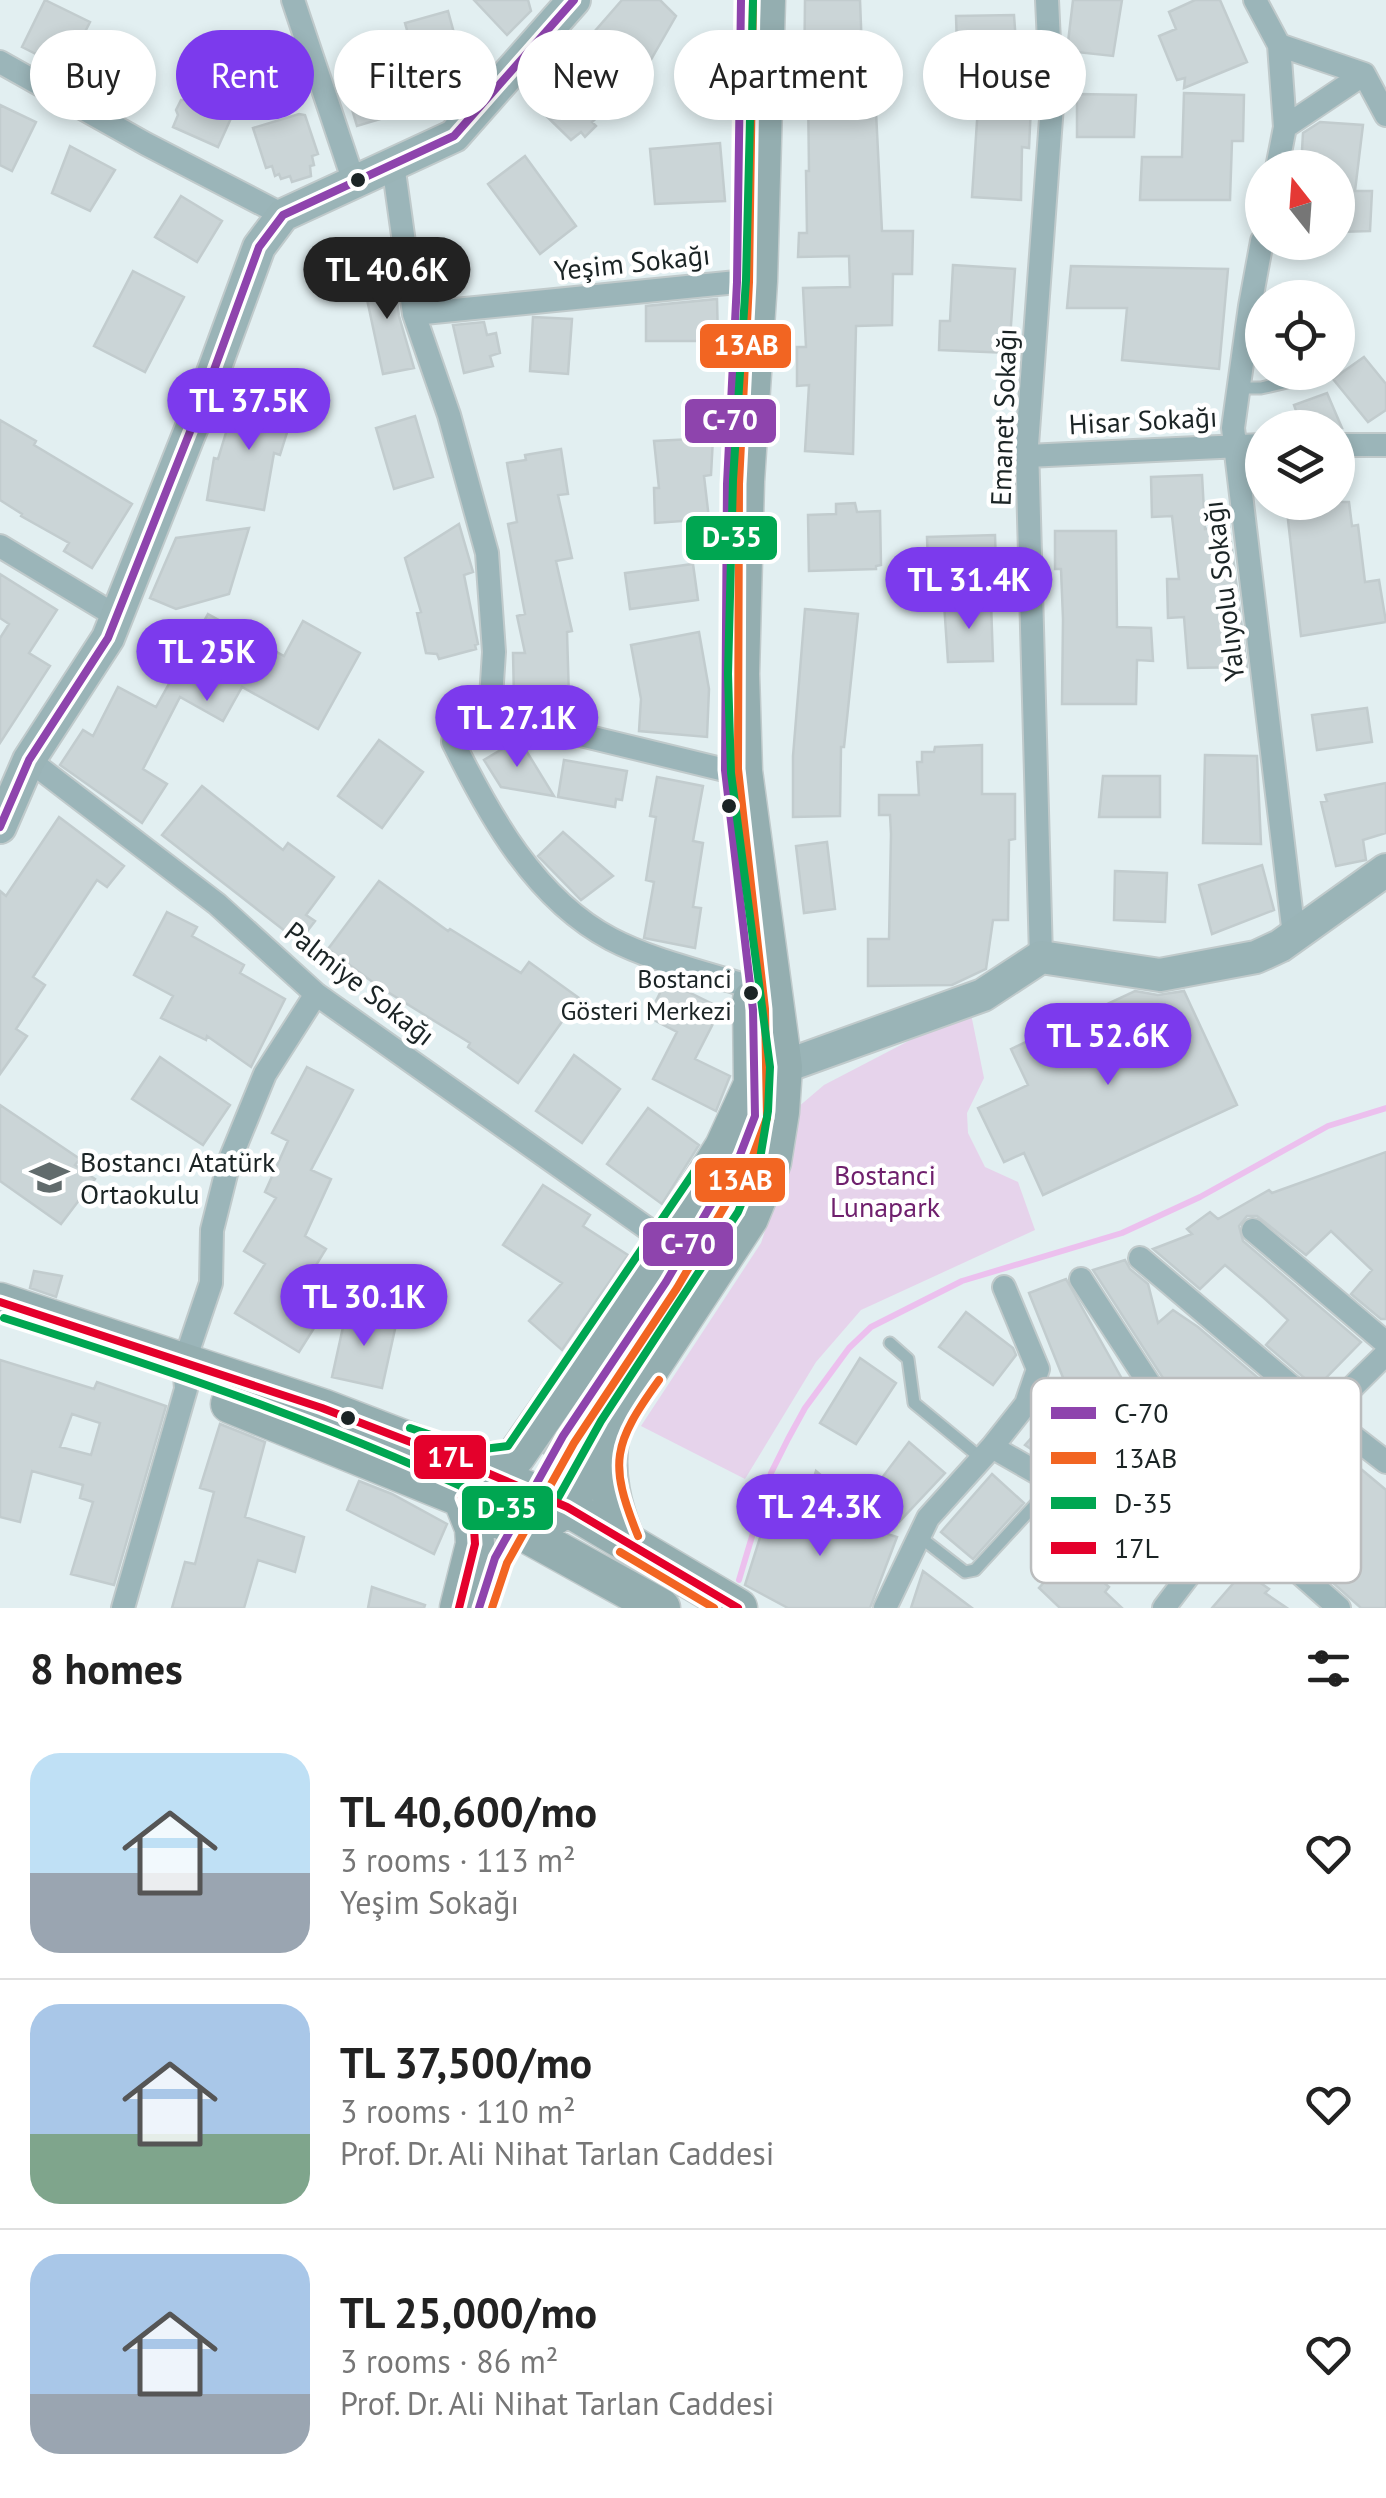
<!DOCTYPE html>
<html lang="en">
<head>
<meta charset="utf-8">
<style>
	:root { --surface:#fff; --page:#f2f2f2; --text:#222; --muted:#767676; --line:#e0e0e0; --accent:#7c3aed }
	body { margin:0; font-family:"PT Sans",sans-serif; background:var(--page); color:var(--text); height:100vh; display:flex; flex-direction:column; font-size:38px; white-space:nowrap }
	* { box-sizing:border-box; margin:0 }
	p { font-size:32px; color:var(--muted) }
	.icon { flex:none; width:55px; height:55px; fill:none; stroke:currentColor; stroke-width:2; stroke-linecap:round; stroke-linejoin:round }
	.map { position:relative; height:1608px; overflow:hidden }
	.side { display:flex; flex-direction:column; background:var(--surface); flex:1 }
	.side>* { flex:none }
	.banner { position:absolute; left:30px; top:30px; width:1328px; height:90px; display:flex; gap:20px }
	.needle { width:65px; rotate:343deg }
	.tools { position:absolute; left:1245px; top:150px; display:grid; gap:20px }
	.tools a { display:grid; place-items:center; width:110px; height:110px; border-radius:50%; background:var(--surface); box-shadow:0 5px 15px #0003; font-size:50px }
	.price { position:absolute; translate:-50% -85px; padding:0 22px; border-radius:35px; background:var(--accent); color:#fff; font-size:32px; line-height:65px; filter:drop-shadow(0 2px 5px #0008) }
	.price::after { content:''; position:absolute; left:50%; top:60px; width:30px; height:22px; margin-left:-15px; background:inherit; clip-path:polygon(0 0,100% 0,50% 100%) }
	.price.on { background:#222; color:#fff }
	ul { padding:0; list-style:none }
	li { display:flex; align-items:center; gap:30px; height:250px; padding:0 30px }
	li+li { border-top:2px solid var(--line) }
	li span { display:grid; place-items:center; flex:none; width:280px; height:200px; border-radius:30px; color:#555 }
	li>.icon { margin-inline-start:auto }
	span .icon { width:120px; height:120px; fill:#fffc; stroke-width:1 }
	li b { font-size:42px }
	h2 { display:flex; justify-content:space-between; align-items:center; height:120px; padding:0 30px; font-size:42px }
	.chip { padding:0 35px; border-radius:45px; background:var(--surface); box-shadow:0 5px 15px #0003; font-size:35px; line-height:90px }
	.chip.on { background:var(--accent); color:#fff }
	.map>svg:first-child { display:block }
	.green { fill:#e6d3eb }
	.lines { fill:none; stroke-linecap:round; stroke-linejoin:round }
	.stream { stroke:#ecc0ee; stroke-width:6 }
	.building { fill:#cbd5d7; stroke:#c2ccce; stroke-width:2.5; fill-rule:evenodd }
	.primary-tunnel { stroke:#bac6c8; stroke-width:38; stroke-dasharray:38 19; stroke-linecap:butt }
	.service-casing { stroke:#c0cacb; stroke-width:15 }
	.minor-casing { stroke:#c0cacb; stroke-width:26 }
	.secondary-casing { stroke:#c0cacb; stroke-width:36 }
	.primary-casing { stroke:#c0cacb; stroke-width:41 }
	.service { stroke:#9bb5b9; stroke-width:11 }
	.minor { stroke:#9bb5b9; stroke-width:22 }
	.secondary { stroke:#9ab4b7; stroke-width:32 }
	.primary { stroke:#94aeb0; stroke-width:38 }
	.bus-1-casing { stroke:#fff; stroke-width:15 }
	.bus-2-casing { stroke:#fff; stroke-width:15 }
	.bus-3-casing { stroke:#fff; stroke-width:15 }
	.bus-4-casing { stroke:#fff; stroke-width:15 }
	.bus-1 { stroke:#8e44ad; stroke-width:8 }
	.bus-2 { stroke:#f26522; stroke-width:8 }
	.bus-3 { stroke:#00a651; stroke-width:8 }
	.bus-4 { stroke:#e4002b; stroke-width:8 }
	.bus-dot { fill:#1b2425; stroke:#fff; stroke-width:4 }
	.labels { text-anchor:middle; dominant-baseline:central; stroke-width:9; stroke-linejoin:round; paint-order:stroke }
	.bus-label { font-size:26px; fill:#1b2425; stroke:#fff; text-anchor:end }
	.street-label { font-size:28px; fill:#1b2425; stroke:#fff }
	.poi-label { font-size:28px; fill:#1b2425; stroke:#fff; text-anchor:start }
	.park-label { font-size:28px; fill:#6f206d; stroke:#fff }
	.key { fill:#fff; stroke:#bbbdbe; stroke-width:2.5 }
	.key-label { font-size:28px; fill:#1b2425 }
	.line-badge { stroke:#fff; stroke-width:4 }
	.badge-label { font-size:28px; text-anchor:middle; font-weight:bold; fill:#fff }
</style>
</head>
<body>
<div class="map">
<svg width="1386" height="1608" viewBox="0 0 1386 1608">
	<rect width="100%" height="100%" fill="#e2eff1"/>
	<!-- green -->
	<path class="green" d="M970 1009 984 1078 967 1113 968 1133 985 1167 1018 1182 1035 1230 861 1310 816 1362 745 1479 641 1426 761 1243 793 1146 797 1108 824 1085Z"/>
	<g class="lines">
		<!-- stream -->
		<path class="stream" d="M739 1580 771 1473 788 1439 805 1408 849 1348 871 1327 962 1281 1122 1233 1200 1197 1328 1126 1386 1108"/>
	</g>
	<!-- building -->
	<path class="building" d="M45 0 90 22 66 69 22 47Z
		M474 0H528L531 11 507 35Z
		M622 0H660L676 16 625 105 618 98 592 122 596 126 585 137 581 132 571 140 535 105 582 63 574 55Z
		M805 0H860L862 51H870L871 112H876L882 231H913L912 274H893L892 325 856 326 853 454 805 451 809 385 797 386V347H806L803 288 850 287 849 256 798 257 799 233H807L806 171H809L808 89H804Z
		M1073 0H1122L1113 56 1067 51Z
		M1195 0H1220L1247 62 1184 88 1185 78 1177 80 1159 36 1176 29 1169 12Z
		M448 11 466 77 400 96 404 112 357 126 341 73 413 51 405 23Z
		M1014 15 1019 84H1032L1029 148 1022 147 1021 200 972 197 980 76 958 77 956 16Z
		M192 86 237 105 218 147 173 127 178 115 176 110 181 100H186Z
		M1184 93 1244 95 1243 141H1232L1230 200H1140L1142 157H1182Z
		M1077 94 1136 95 1134 137H1077Z
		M0 105 36 122 12 171 0 165Z
		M299 114 305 115 318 154 312 156 314 165 310 166 311 176 292 182 290 176 281 179 279 174 275 176 272 166 266 168 253 128Z
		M1320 122 1363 125 1355 191H1372L1370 231 1338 232V168H1301L1303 133Z
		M720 143 725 201 655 204 650 149Z
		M70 146 115 170 90 211 52 193Z
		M525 156 576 226 540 254 488 184Z
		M181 196 222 221 197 262 155 237Z
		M953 265 1015 269 1009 353 939 350 940 321H950Z
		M1071 266 1228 269 1219 369 1122 360 1127 308H1067Z
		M393 269 399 316 414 368 383 374 362 276Z
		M133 271 184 297 145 372 94 346Z
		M717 299 718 341H646V306Z
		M533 317 572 319 568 374 530 371Z
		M484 322 487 335 496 333 500 353 490 356 493 366 464 373 453 325Z
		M1364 357 1386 384V410L1368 422 1333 379Z
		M238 393 294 410 280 455 274 453 264 510 207 500 214 458 218 459Z
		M1327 393 1342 428H1302L1294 405Z
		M415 416 433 477 394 489 376 428Z
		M0 420 36 441 34 445 132 504 92 568 64 551 69 543 21 516 22 514 0 500Z
		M713 438 711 475 704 476 709 519 655 523 654 488H659L654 441Z
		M561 449 568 494 558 495 572 558 556 561 572 631 567 632 569 698 514 699 513 653H525L517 616 525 614 508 524 517 522 507 463 526 460 525 455Z
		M1202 475 1205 529 1229 526 1247 667 1188 668 1184 617 1168 618 1167 579H1179L1172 516 1152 517 1151 477Z
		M1286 502H1349L1352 526 1358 525 1365 582 1379 580 1386 622 1301 636Z
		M855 503 857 512 880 511 881 565 876 566V569L809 571 808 515 836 514V504Z
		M459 524 473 572 464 575 478 644 475 645 476 649 439 659 437 654 426 653 417 613 421 612 405 558Z
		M249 528 229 594 176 609 150 598 176 538Z
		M1055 531H1116L1117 627 1151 628 1153 661 1137 660 1136 704H1062L1063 619 1061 569H1055Z
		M995 535 996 566 928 568 927 537Z
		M693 564 698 600 630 609 625 573Z
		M0 574 57 610 29 653 50 666 0 743V638L9 624 0 618Z
		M991 602 993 661 948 662 944 603Z
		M805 609 858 614 844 747H841L840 816 793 817V756Z
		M208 614 284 656 303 621 360 653 318 729 242 687 223 721 180 697 143 769 167 784 142 823 60 765 83 730 93 736 118 687 156 707Z
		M699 632 709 689 707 737 639 731 641 699 631 645Z
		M1367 708 1372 742 1317 750 1312 715Z
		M519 739 554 796 501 787 484 760Z
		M379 740 423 772 382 828 338 796Z
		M982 745V794H1015V839L1009 840 1008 920H993L986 969 952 985 868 986V939H889L891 834 890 815H879V795H919L917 762H922V752H934L935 747Z
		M1205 755 1257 756 1261 844 1203 843Z
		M564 760 627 771 622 800 616 799 615 807 558 797Z
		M1103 776H1160V817H1099Z
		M657 777 703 786 693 841 703 843 693 907 701 908 695 948 644 938 654 882 646 880 656 817 650 816Z
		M1386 783V833L1363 840 1366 860 1336 866 1321 802 1327 801 1325 795Z
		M202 786 283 850 288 843 334 877 306 915 315 921 299 942 162 835Z
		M59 817 124 866 107 887 97 880 33 977 45 985 16 1029 27 1036 0 1074V891L6 896Z
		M563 832 613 876 581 900 538 856Z
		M827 842 835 909 804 913 796 846Z
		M1262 865 1274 910 1212 934 1199 885Z
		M1115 871 1167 873 1165 922 1114 920Z
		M379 881 448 931 450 929 521 973 529 962 579 998 518 1083 468 1047 470 1043 378 986 328 949Z
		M167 912 197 927 192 936 244 965 240 973 285 999 251 1067 207 1036 206 1040 161 1018 173 996 134 975Z
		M666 981 721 1008 695 1059 730 1076 716 1111 653 1079 677 1032 648 1017Z
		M1135 991 1158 995 1184 991 1237 1105 1043 1195 1024 1153 1004 1162 978 1108 1028 1085 1011 1049Z
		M574 1055 620 1089 582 1143 536 1111Z
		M160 1057 230 1105 203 1145 132 1099Z
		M307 1067 353 1090 311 1170 331 1179 305 1236 326 1249 294 1301 321 1317 299 1352 235 1313 265 1264 244 1251 276 1198 265 1192 288 1141 272 1133Z
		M0 1105 80 1159 75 1165 95 1179 61 1224 0 1181Z
		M648 1108 699 1145 662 1204 607 1164Z
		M1386 1152V1319H1381L1351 1294 1372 1270 1331 1231 1306 1255 1257 1216H1247L1239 1226 1243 1241 1361 1342 1316 1388 1266 1345 1288 1320 1264 1298 1225 1265 1200 1289 1153 1249 1192 1234 1187 1229 1210 1212 1218 1219 1269 1190 1272 1193Z
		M543 1185 590 1215 583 1226 628 1255 562 1350 529 1321 562 1283 503 1245Z
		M1125 1260 1130 1269 1148 1284 1158 1323 1173 1310 1198 1327 1295 1409 1254 1449 1259 1455 1234 1487 1212 1453 1216 1450 1183 1408 1194 1399 1186 1388 1174 1395 1093 1270Z
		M34 1271 62 1276 56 1297 30 1288Z
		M1066 1279 1140 1411 1094 1440 1092 1438 1055 1465 1025 1445 1070 1395 1029 1293Z
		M347 1309 397 1320 382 1388 332 1377Z
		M966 1312 1013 1348 1016 1355 993 1385 939 1347Z
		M860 1358 896 1383 856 1444 820 1423Z
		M0 1360 94 1389 97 1382 166 1406 114 1585 71 1574 93 1502 80 1498 83 1485 32 1471 20 1522 0 1517ZM72 1414 100 1423 91 1455 60 1447Z
		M220 1424 265 1442 245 1517 304 1537 295 1572 258 1560 244 1608H172L185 1562 195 1564 214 1492 200 1488Z
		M909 1442 945 1473 899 1522 869 1495Z
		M1343 1454 1386 1490V1608H1361L1303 1556 1306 1553 1263 1521 1283 1486 1306 1497Z
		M816 1471 836 1488 828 1515 897 1537 870 1608H788L745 1585 765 1522 797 1533Z
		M992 1474 1024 1503 973 1559 941 1532Z
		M359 1481 392 1494 447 1524 434 1554 347 1510Z
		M1075 1547 1099 1569 1093 1573 1109 1587 1105 1592 1122 1608H1060L1039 1588Z
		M923 1571 972 1608H911Z
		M1244 1571 1269 1589 1265 1593 1287 1608H1212Z
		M372 1587 425 1605 424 1608H368Z"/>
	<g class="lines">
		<!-- primary-tunnel -->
		<path class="primary-tunnel" d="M495 1558 563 1436"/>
		<defs>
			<path id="service" d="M1238 388H1261L1296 380
				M890 1343 908 1359 914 1403 982 1459
				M920 1537 965 1572 975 1570 1055 1483"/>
			<path id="minor" d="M293 0 354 182
				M1255 0 1279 45 1285 127 1277 168
				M1279 45 1364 74 1386 115
				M0 62 146 144 283 215
				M1285 127 1364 74
				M393 164 414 314 449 415 487 553 494 652 490 713
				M1262 241 1250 306 1233 428 1294 935
				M414 314 737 282
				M1338 445H1386
				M1027 456 1262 445
				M0 546 116 616
				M490 713 454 736 453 742C489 815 535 899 611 939 653 961 705 972 750 987
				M490 713 725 770
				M29 760 217 904 316 994 665 1241
				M1041 957 1027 445 1052 105 1047 0
				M1253 1230 1386 1343
				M1140 1258 1324 1414 1386 1462
				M1081 1279 1236 1517 1339 1608
				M992 1447 1055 1483 1167 1411
				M123 1608 186 1389 184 1363 211 1283 212 1230 229 1162 265 1074 316 994
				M885 1608 928 1518 992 1447 1026 1404 1038 1369 1004 1287
				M1164 1608C1231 1517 1305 1432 1386 1354"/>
			<path id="secondary" d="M0 827 29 760 108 638 207 389 259 247 283 215 454 136 574 0
				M763 1079 783 1067 983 995 1041 957 1160 975 1256 957 1280 946 1386 870"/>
			<path id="primary" d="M0 1302 322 1408 452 1458 567 1507 738 1608
				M230 1404 462 1498 661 1608
				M610 1437C604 1474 612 1507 626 1541
				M452 1458 506 1462 516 1456 665 1241 724 1147 753 1084 752 1000
				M521 1528 545 1522 567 1507 611 1428 749 1218 772 1162 780 1112 783 1067 743 771 740 674 745 481 758 281 766 0
				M459 1608 475 1544 474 1528 462 1498"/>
		</defs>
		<!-- service casing -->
		<use href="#service" class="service-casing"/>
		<!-- minor casing -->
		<use href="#minor" class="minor-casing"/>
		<!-- secondary casing -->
		<use href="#secondary" class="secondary-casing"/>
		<!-- primary casing -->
		<use href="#primary" class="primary-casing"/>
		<!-- service -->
		<use href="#service" class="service"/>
		<!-- minor -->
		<use href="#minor" class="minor"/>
		<!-- secondary -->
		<use href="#secondary" class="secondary"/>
		<!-- primary -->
		<use href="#primary" class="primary"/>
		<defs>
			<path id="bus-1" d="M0 827 29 760 108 638 207 389 259 247 283 215 454 136 574 0
				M479 1608 495 1558 563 1436 666 1282 740 1155 755 1116 753 1010 725 770 727 484 737 282 741 0"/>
			<path id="bus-2" d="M638 1536C608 1462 613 1444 659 1380
				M620 1552 714 1608
				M492 1608 507 1563 574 1443 677 1288 751 1161 767 1118 765 1009 738 769 739 484 749 282 753 0"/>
			<path id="bus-3" d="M4 1318C181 1374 355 1433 522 1515L540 1510 558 1498 601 1421 738 1212 760 1159 768 1111 770 1067 731 773 728 674 733 480 746 280 753 0
				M410 1428 476 1450 508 1446 696 1169"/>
			<path id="bus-4" d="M0 1302 322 1408 452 1458 567 1507 738 1608
				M459 1608 475 1544 474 1528 462 1498"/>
		</defs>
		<!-- bus-1 casing -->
		<use href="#bus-1" class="bus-1-casing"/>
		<!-- bus-2 casing -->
		<use href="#bus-2" class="bus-2-casing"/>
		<!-- bus-3 casing -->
		<use href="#bus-3" class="bus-3-casing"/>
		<!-- bus-4 casing -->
		<use href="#bus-4" class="bus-4-casing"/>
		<!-- bus-1 -->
		<use href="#bus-1" class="bus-1"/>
		<!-- bus-2 -->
		<use href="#bus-2" class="bus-2"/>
		<!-- bus-3 -->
		<use href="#bus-3" class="bus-3"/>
		<!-- bus-4 -->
		<use href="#bus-4" class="bus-4"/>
	</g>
	<!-- icons -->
	<defs>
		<symbol id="school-bare" viewBox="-9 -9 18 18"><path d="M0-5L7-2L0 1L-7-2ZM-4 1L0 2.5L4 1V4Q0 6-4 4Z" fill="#616b6c" stroke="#fff" stroke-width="2.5" paint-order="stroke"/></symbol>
	</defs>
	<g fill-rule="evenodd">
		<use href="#school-bare" x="22" y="1150" width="55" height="55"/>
	</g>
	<!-- markers -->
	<g class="bus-dot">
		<circle cx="358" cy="180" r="9"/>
		<circle cx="729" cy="806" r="9"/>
		<circle cx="751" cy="993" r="9"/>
		<circle cx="348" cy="1418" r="9"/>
	</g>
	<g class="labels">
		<!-- bus labels -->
		<g class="bus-label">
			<text x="732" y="978">Bostanci<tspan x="732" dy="32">Gösteri Merkezi</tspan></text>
		</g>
		<!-- street labels -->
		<g class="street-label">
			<text transform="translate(632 262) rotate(-6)">Yeşim Sokağı</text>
			<text transform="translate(1003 417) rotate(-88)">Emanet Sokağı</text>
			<text transform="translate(1143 420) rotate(-3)">Hisar Sokağı</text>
			<text transform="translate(1223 591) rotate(-97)">Yalıyolu Sokağı</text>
			<text transform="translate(360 983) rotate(38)">Palmiye Sokağı</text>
		</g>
		<!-- poi labels -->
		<g class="poi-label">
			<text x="80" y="1161">Bostancı Atatürk<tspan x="80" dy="32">Ortaokulu</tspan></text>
		</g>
		<!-- park labels -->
		<g class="park-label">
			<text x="885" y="1174">Bostanci<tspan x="885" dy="32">Lunapark</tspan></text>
		</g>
	</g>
	<!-- legend -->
	<rect x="1031" y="1378" width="330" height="205" rx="15" class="key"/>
	<rect x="1051" y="1407" width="45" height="12" fill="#8e44ad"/>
	<rect x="1051" y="1452" width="45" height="12" fill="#f26522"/>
	<rect x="1051" y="1497" width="45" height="12" fill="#00a651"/>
	<rect x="1051" y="1542" width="45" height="12" fill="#e4002b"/>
	<g class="key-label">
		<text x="1114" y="1423">C-70</text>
		<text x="1114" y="1468">13AB</text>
		<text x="1114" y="1513">D-35</text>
		<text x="1114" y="1558">17L</text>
	</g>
	<g class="line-badge">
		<rect x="698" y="322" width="95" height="48" rx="10" fill="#f26522"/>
		<rect x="683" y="397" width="95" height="48" rx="10" fill="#8e44ad"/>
		<rect x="684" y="514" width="95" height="48" rx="10" fill="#00a651"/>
		<rect x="693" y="1156" width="94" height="48" rx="10" fill="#f26522"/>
		<rect x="641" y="1220" width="94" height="48" rx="10" fill="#8e44ad"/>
		<rect x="412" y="1433" width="76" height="48" rx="10" fill="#e4002b"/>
		<rect x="460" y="1484" width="95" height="48" rx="10" fill="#00a651"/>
	</g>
	<g class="badge-label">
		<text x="746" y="355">13AB</text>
		<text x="730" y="430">C-70</text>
		<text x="732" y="547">D-35</text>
		<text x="740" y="1190">13AB</text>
		<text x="688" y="1254">C-70</text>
		<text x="450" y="1467">17L</text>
		<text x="507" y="1518">D-35</text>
	</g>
</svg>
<div class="tools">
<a><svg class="needle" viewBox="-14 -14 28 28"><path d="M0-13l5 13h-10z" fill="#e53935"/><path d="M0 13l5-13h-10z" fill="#767676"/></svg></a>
<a><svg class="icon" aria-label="locate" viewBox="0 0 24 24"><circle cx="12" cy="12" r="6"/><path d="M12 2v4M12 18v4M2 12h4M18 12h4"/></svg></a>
<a><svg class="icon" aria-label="layers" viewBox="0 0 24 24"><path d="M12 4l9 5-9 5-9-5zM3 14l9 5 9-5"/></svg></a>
</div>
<b class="price on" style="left:387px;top:322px">TL 40.6K</b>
<b class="price" style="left:249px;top:453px">TL 37.5K</b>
<b class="price" style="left:969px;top:632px">TL 31.4K</b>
<b class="price" style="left:207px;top:704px">TL 25K</b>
<b class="price" style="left:517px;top:770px">TL 27.1K</b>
<b class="price" style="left:1108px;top:1088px">TL 52.6K</b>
<b class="price" style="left:364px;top:1349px">TL 30.1K</b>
<b class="price" style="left:820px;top:1559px">TL 24.3K</b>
<div class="banner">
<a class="chip">Buy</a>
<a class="chip on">Rent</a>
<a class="chip">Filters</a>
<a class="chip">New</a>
<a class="chip">Apartment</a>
<a class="chip">House</a>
</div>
</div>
<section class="side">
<h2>8 homes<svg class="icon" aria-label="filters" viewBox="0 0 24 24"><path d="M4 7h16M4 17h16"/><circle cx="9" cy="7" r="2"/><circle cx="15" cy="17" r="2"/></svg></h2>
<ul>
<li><span style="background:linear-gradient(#bfe0f5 60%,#9aa5b1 0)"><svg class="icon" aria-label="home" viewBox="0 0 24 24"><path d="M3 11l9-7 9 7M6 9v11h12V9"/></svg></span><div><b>TL 40,600/mo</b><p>3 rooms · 113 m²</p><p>Yeşim Sokağı</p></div><svg class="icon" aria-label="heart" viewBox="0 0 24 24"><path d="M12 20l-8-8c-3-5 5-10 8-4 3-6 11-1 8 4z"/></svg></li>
<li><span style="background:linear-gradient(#a9c7e8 65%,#7fa58c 0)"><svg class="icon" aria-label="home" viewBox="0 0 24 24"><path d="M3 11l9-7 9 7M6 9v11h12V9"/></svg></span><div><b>TL 37,500/mo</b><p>3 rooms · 110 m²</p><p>Prof. Dr. Ali Nihat Tarlan Caddesi</p></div><svg class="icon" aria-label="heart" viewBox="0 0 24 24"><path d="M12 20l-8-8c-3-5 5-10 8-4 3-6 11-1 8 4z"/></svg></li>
<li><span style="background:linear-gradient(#a9c7e8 70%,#9aa5b1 0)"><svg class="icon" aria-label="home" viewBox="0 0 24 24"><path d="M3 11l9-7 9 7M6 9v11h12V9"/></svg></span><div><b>TL 25,000/mo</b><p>3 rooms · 86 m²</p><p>Prof. Dr. Ali Nihat Tarlan Caddesi</p></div><svg class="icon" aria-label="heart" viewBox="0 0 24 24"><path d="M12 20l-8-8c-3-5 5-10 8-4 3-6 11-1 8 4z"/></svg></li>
</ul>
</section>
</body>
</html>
